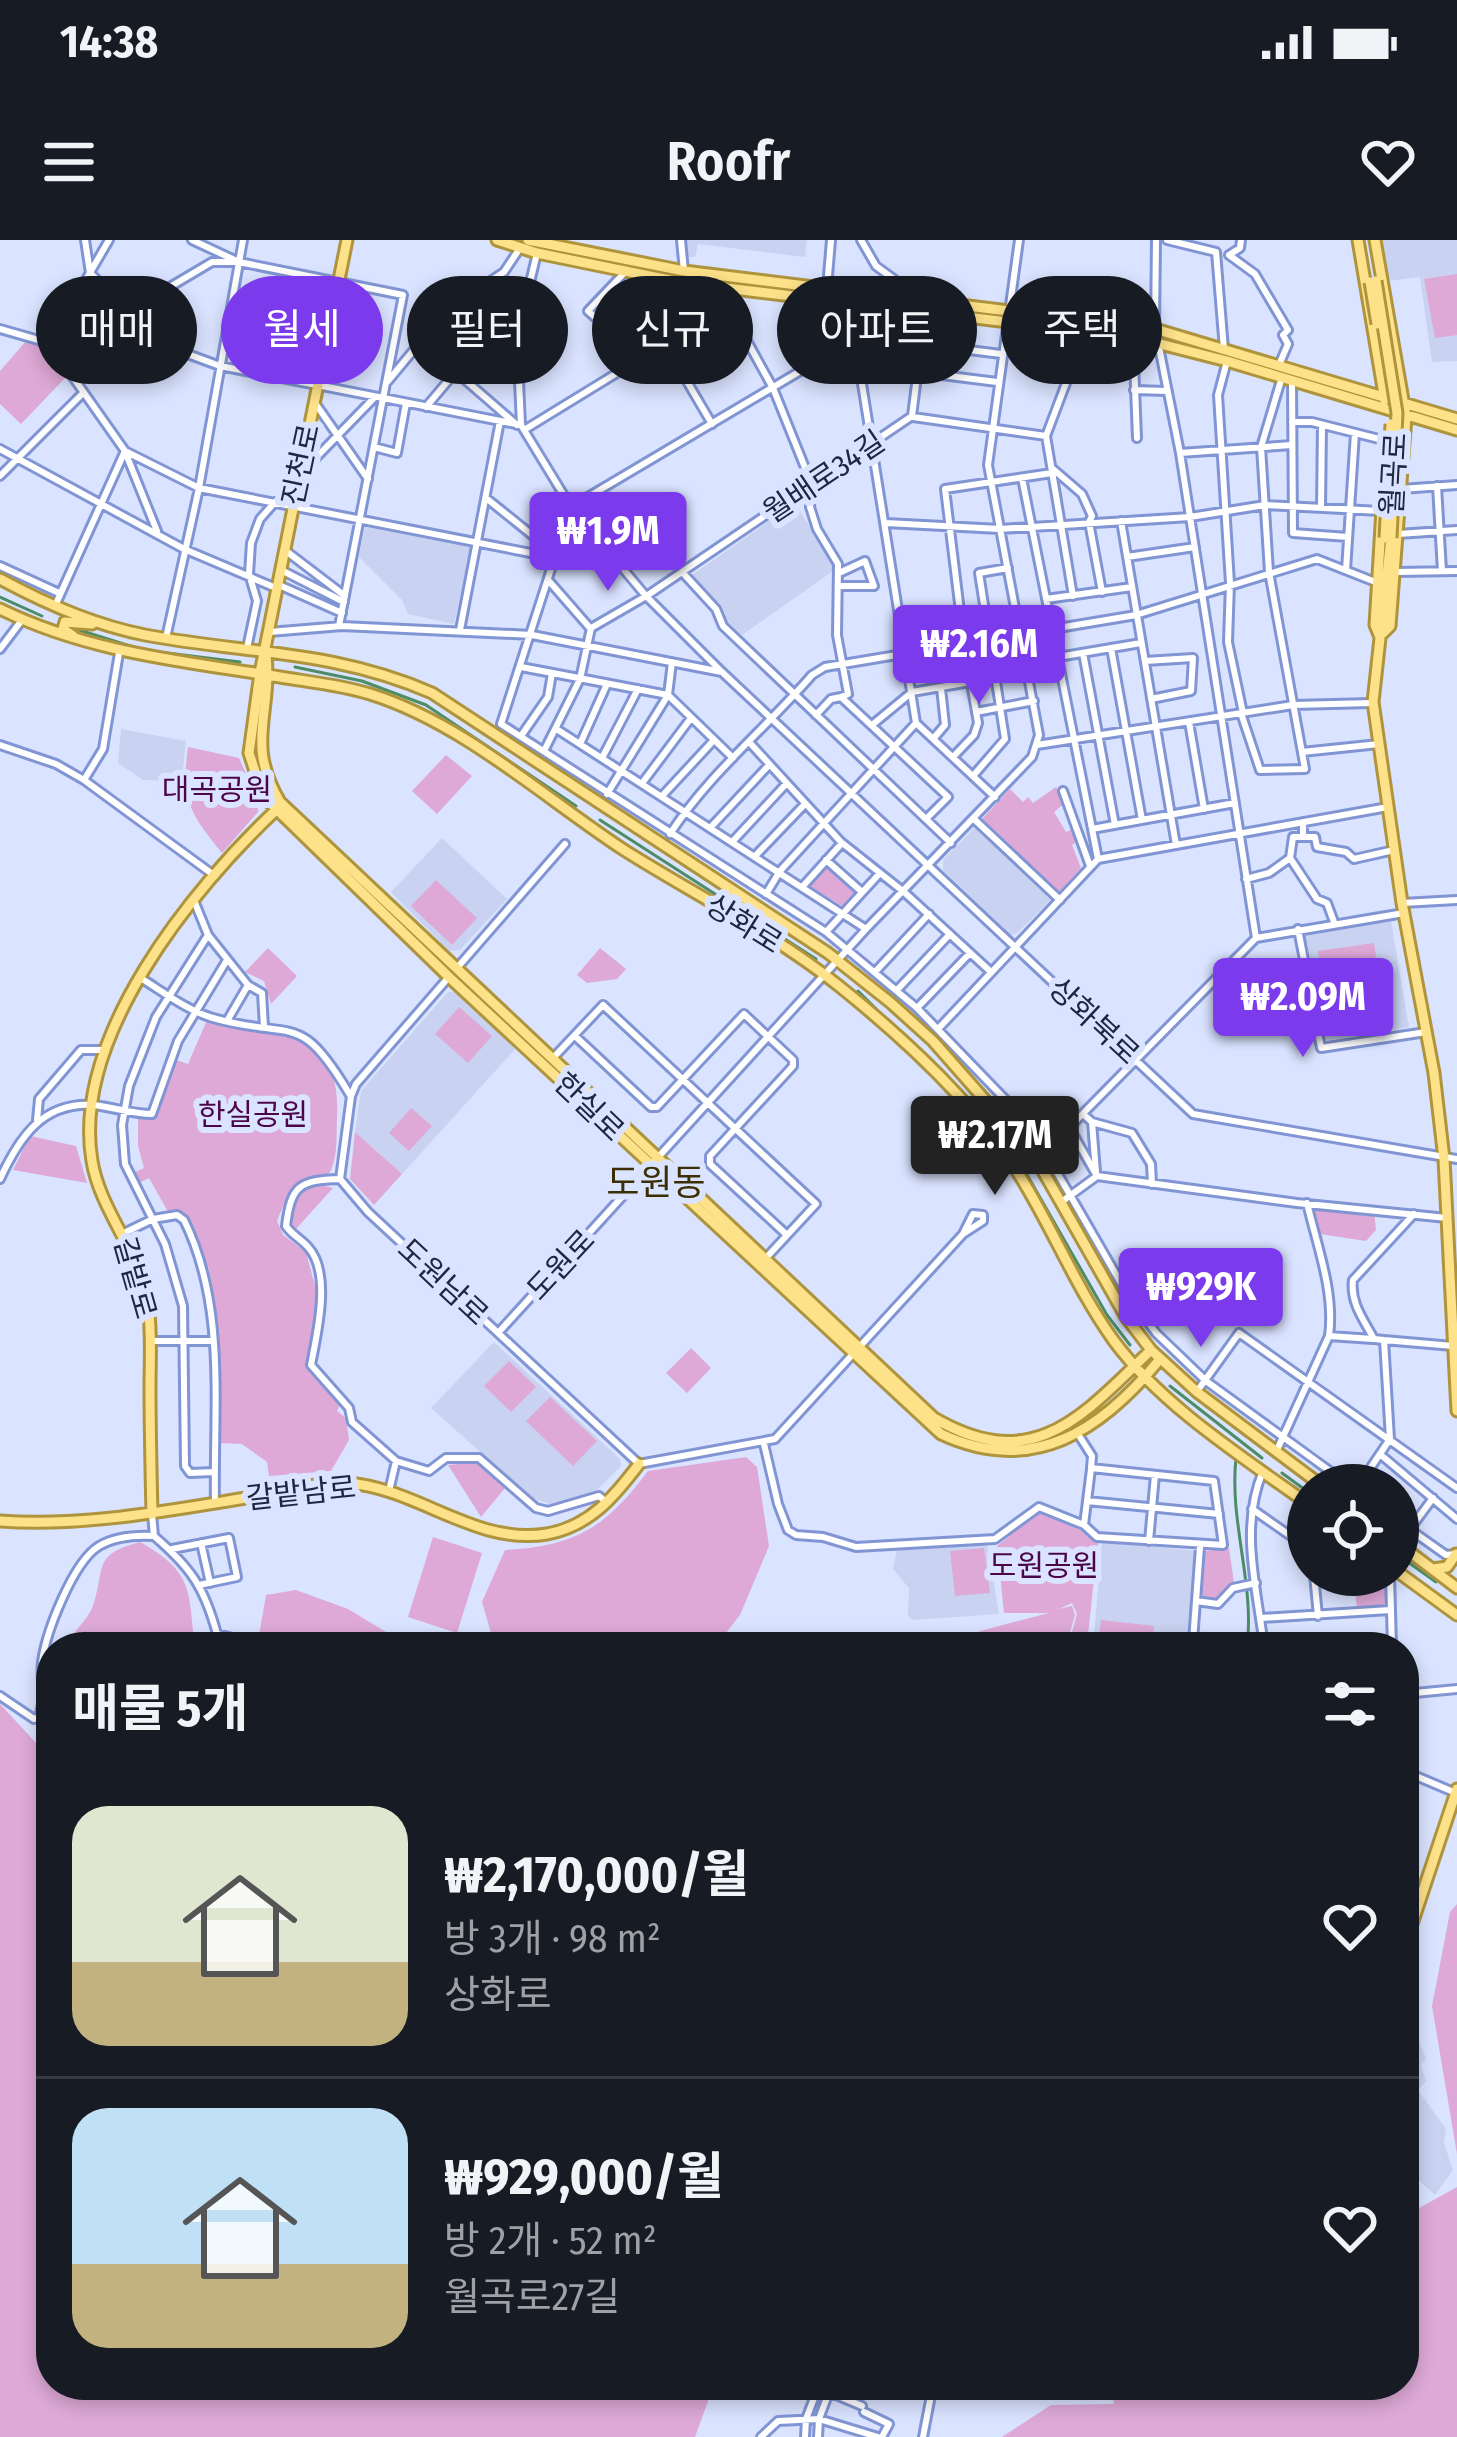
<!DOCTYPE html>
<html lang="ko">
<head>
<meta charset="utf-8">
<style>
	:root { --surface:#171b24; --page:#242831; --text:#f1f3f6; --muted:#9ea1a6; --line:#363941; --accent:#7c3aed }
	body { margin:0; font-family:"Fira Sans Condensed","Noto Sans KR",sans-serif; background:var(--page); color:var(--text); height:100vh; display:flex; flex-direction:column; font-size:45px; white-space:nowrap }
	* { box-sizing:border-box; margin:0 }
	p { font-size:39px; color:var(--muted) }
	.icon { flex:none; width:66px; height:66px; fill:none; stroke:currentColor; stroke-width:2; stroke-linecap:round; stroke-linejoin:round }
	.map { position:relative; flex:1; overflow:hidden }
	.side { position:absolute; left:36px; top:1392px; width:1383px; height:768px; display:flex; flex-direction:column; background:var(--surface); border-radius:48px; box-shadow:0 6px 18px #0003 }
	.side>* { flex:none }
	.hud { position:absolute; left:36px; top:36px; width:1386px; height:108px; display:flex; gap:24px }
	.fabs { position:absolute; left:1287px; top:1224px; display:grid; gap:24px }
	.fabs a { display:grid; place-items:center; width:132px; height:132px; border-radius:50%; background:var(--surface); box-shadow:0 6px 18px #0003; font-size:60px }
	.price { position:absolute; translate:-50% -102px; padding:0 27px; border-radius:12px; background:var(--accent); color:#fff; font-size:39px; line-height:78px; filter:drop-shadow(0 3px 6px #0008) }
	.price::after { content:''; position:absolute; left:50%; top:72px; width:36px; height:27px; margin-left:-18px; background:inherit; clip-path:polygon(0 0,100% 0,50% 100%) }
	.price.active { background:#222; color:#fff }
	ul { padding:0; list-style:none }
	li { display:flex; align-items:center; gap:36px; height:300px; padding:0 36px }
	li+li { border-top:3px solid var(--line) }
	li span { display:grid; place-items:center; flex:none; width:336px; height:240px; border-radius:36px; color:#555 }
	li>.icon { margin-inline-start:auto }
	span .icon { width:144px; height:144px; fill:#fffc; stroke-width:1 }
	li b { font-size:51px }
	h2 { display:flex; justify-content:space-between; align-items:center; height:144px; padding:0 36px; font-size:51px }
	.pill { padding:0 42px; border-radius:54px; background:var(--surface); box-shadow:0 6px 18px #0003; font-size:42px; line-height:108px }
	.pill.active { background:var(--accent); color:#fff }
	.status { display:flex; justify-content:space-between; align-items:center; height:84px; padding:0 60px; background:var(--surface); direction:ltr }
	.status svg { height:33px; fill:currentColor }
	header { display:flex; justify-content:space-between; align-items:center; height:156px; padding:0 36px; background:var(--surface); font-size:54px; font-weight:600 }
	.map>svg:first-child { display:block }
	.built { fill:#c9d2f0 }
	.green { fill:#dea9d7 }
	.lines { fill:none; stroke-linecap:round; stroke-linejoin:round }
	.stream { stroke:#4c8c67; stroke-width:3 }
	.minor-casing { stroke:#8195d4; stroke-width:12 }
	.major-casing { stroke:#af943e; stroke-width:15 }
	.minor { stroke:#fff; stroke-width:6 }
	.major { stroke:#fde28a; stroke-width:9 }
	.major-bridge-casing { stroke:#af943e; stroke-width:15; stroke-linecap:butt }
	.major-bridge { stroke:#fde28a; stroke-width:9 }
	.labels { text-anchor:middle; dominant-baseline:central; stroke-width:12; stroke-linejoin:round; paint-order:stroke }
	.street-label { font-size:30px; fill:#202741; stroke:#dae3ff }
	.park-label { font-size:30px; fill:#4d0549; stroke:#dae3ff }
	.quarter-label { font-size:36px; fill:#3c2e04; stroke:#dae3ff }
</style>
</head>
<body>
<div class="status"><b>14:38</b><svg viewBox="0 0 49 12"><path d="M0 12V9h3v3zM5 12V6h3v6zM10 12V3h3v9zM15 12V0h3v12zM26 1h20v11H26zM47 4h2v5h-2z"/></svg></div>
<header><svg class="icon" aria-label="menu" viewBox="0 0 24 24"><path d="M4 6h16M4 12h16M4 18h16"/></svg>Roofr<svg class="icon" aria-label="heart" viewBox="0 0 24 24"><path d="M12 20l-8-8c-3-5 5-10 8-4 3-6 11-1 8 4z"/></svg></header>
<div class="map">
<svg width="1457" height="2197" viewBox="0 0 1457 2197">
	<rect width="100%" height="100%" fill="#dae3ff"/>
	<!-- built -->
	<path class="built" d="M686 0H807L805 17 698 4 695 17H687Z
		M1380 0H1457V121L1432 122 1420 37 1387 41Z
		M795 263 831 321 833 331 742 395 727 382 721 365 692 335Z
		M365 287 470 307 454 384 408 374 402 360 359 317Z
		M121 489 186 501 181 546 168 541 143 540 118 523Z
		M976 586 1052 659 1017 693 1011 695 943 630V620Z
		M442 598 507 659 460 710 449 711 391 652Z
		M1386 677 1391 681 1409 787 1324 801 1303 691Z
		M448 752H455L516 808 402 934 355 892 361 851Z
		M494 1102 620 1219 621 1226 597 1250 553 1265 532 1258 431 1168Z
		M983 1301 988 1308 999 1374 913 1380 908 1376 909 1348 893 1329 897 1309Z
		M1102 1302 1197 1311 1189 1407H1093Z
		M1417 1796 1426 1818 1421 1825 1426 1841 1418 1850 1446 1889 1444 1903 1453 1930 1435 1955 1409 1931H1404V1800Z"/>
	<!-- green -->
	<path class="green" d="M1457 34V95L1435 98 1424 39Z
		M27 100 46 106 67 136 21 184 0 164V131Z
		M188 507 239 518 258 561V572L222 613C189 572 181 560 188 507Z
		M446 515 472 536 437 574 412 551Z
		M1056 547 1066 562 1054 572 1066 592 1076 588 1080 599 1072 605 1081 628 1058 653 980 581 1010 549 1023 562 1028 557 1033 563Z
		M824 624 856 649 844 667 810 646 809 642Z
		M436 640 477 678 452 705 411 666Z
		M1374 703 1380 742 1324 751 1318 711Z
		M268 708 297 736 271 764 264 741 245 732Z
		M600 708 626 729 617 739 587 743 577 735Z
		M459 767 492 796 468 823 435 794Z
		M207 780C272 797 342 784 337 876 336 898 339 921 326 939 294 937 288 955 277 981L283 995 306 1012 316 1050V1072L307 1122 311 1134 341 1162 337 1171 346 1178 349 1200 331 1231 269 1236 267 1222 242 1204 219 1203 214 1055 209 1030 187 977 167 970 149 938 137 944 133 933 144 928 138 906V877H155L176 820 188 824Z
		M411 868 432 886 409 911 389 893Z
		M355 892 402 934 374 965 350 939Z
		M30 896 76 906 87 943 13 930Z
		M315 943 333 948 295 990 289 983C293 963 296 952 315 943Z
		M1317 964 1374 970 1376 990 1366 1001 1320 994 1314 969Z
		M691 1108 711 1128 687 1153 666 1133Z
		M509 1121 536 1147 511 1172 484 1146Z
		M550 1157 597 1201 573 1226 526 1181Z
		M746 1217 757 1227 769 1306 740 1375 715 1407H495L482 1362 505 1310C577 1306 606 1287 648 1231Z
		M476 1222 505 1248 481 1277 448 1225Z
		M1039 1272 1082 1291 1098 1303 1087 1404 1070 1399 1077 1374 1072 1363 1059 1369 1072 1366 1075 1375 1068 1399 1076 1407H964L980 1391 1049 1373H1004L997 1306Z
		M433 1297 482 1313 457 1393 408 1377Z
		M140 1302C195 1333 188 1351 195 1407H66C72 1392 87 1381 93 1366 106 1328 91 1315 140 1302Z
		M984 1308 990 1353 955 1356 950 1311Z
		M1229 1308 1234 1343 1217 1360 1205 1358 1201 1353 1205 1311Z
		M1353 1335H1385V1363L1382 1368H1357Z
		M296 1350 348 1369 411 1407H257L266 1355Z
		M1101 1380 1154 1386 1151 1407H1098Z
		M0 1464 51 1519V2145H714L695 2197H0Z
		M1457 1664V1914L1432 1766 1450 1672Z
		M1457 1947V2197H1002L1051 2165 1114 2164 1110 2145H1404V1970L1410 1973Z"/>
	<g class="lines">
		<!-- stream -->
		<path class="stream" d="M0 357 42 376
			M66 386 143 410 240 422
			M295 427 362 441 426 465 576 566
			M600 580 816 719
			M858 751 1003 895 1021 924
			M1026 933 1107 1075 1130 1105
			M1170 1146 1262 1218
			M1236 1218C1229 1282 1255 1344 1247 1407
			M1282 1233 1308 1252
			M1398 1315 1436 1342"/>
		<defs>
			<path id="minor" d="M85 0 90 33 166 106 220 126 521 185
				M192 0 239 22 403 55 339 386
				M681 0 684 31
				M861 0 876 26 921 59
				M1167 0 1216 12
				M1216 12 1224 109
				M537 13 517 97 521 185 571 267 646 356 722 432
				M1229 15 1255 34 1288 90 1283 95 1288 104 1279 125
				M1229 15 1240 8 1241 0
				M627 30 588 71 642 119
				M827 48 831 0
				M166 49 186 84
				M859 66 856 106 916 483 995 557
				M723 68 736 81 773 148 812 245 810 267 817 289 838 324 837 395 848 454 841 457
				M131 70 212 22H235
				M0 89 49 103 125 211 199 248 556 318
				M1155 89 1156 0
				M1133 97 1137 198
				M856 98 571 267 501 484 826 692 917 768 1029 884 1125 1050 1156 1093 1206 1141 1349 1245
				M421 101 458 129 426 167
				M1158 102 1180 213 1256 698
				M49 103 109 0
				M665 104 712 184
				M921 104 1001 114
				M1227 121 1218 155 1230 343 1228 402 1243 473
				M680 129 742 90
				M456 132 517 185
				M918 132 997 142
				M388 141 447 70 504 32 520 8
				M1292 141 1293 293 1348 297
				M1134 150 1166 151
				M315 163 368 239
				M913 177 1046 196
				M1292 182H1312L1387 201
				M524 190 723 68
				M374 207 397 213 406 163
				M0 209 184 309 276 348
				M1180 213 1292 205
				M126 214 157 291
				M1053 229 1082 254 1092 276 1089 282 1102 352
				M302 232 375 157
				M0 236 82 154
				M1022 238 1098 619
				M1437 246 1442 331
				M1401 249 1457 245
				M486 258 542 303 536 314
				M1321 268 1322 185
				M1121 281 1176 605
				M886 283 1000 289 1190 277 1265 265 1381 271
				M1398 294 1457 290
				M286 311 345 356
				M1127 317 1195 307
				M0 326 59 353
				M1346 330 1355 193
				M283 331 344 362
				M682 332 716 369 723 386 951 603
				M1396 332 1457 331
				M839 333 865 321 874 346H840
				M549 341 590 388
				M279 345 342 373
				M1073 356 1046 196 1085 93
				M1046 359 1132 347
				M55 366 125 211
				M591 388 648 355 912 176 925 73
				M460 390 500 181
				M269 392 342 386 532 395 722 432 1193 874 1457 919
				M166 398 199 248 243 0
				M247 408 257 361 249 334 251 303 260 279 275 262
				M1111 408 1142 580
				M0 409 22 380
				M1083 413 1115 585
				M1058 417 1141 403
				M1145 421 1193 418 1191 451 1151 459
				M521 427 668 455 733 518
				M976 472 1034 461
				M1241 473 1260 530 1305 529 1269 332 1261 207 1282 137
				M816 475 831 459 841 457 948 557 926 579
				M1189 482 1204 569
				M872 485 912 452 970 442
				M558 490 866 689
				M521 496 548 457 552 433
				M933 499 945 485 941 448
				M750 503 841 602 904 652 991 732
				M580 504 607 444
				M0 505 56 524 84 540 215 636
				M1037 505 1293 465 1372 463
				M544 511 580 439 591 388
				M1302 512 1379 504
				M953 517 974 495 978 483 964 404 945 249 1052 233
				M602 518 638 449
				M973 536 1005 499 979 333 1008 328
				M84 540 103 509 119 413
				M643 542 691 478
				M1063 551 1090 626
				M607 554 668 455 672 422
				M663 555 714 500
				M975 580 1060 660
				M1303 582V597H1293L1290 618 1317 659 1327 663 1334 682
				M711 587 769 525
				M1092 589 1235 563
				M670 594C708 535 766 488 812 435L825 427 1136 375 1317 319 1378 343
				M1303 597H1315L1317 607 1346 612 1354 619 1394 610
				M733 601 786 544
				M757 614 804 565
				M826 620 862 652
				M1246 639 1269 633 1290 618
				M804 645 842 603
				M766 654 780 631 916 483
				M195 663 208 695 156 777 129 846 122 885 125 924 165 1004 183 1066 185 1226 190 1233 214 1232
				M1402 663 1457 660
				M1298 689 1321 808 1426 792
				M826 692 880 633
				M208 695 248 745 262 753 264 787
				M457 728 565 604
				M875 732 929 674
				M139 737C162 751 188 771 213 778 295 801 299 769 350 855
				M448 738 356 844 351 856 340 939 368 972 639 1224 775 1199 963 994 973 974 983 975V981L963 994
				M897 750 950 694
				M917 768 970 713
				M227 781 248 745
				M939 788 1098 619 1388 567
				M575 796 651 867H657L744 774 793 820V826L710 916V924L787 995
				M554 817 603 765 816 964 765 1019
				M1083 874 1092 882 1132 893 1151 924 1152 944
				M37 880 39 859 81 810H104
				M1092 882 1096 932
				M1069 887 1097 936
				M1048 909 1256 698 1404 673
				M0 939C19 898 42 862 93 865 113 867 132 874 152 874L178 801 227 720
				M340 939C299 940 291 946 286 986 292 995 301 999 308 1007 332 1033 317 1093 311 1125L349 1168 352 1182 396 1221 429 1231 446 1218H479L536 1268 548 1271 599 1256 605 1261
				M1060 963 1097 936 1297 963 1447 978
				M124 993 153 979 177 975 184 980C227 1067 213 1169 215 1263
				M498 1093 866 689 1032 517 1039 495 988 225 1019 0
				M1329 1096 1373 1099
				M1384 1100 1453 1106
				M151 1101H213
				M1198 1150 1239 1093 1457 1248
				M1078 1194 1092 1216 1091 1228 1214 1241 1223 1305 1097 1297 1084 1285 1087 1261 1219 1274
				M764 1204 778 1264 788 1290 796 1295 823 1297 856 1307 995 1299 1039 1267 1084 1285
				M1277 1210 1329 1096C1335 1052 1317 1006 1307 963
				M1381 1215 1457 1279
				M1263 1231C1239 1288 1257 1347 1264 1407
				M1359 1245 1390 1199 1384 1100 1374 1099C1364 1080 1350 1063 1353 1040L1414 974
				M389 1251 396 1221
				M1087 1261 1091 1229
				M1252 1269 1308 1308
				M152 1274 154 1296C190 1327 204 1346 217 1394L245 1401
				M1398 1281 1446 1315 1455 1314
				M1410 1289 1433 1258
				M1149 1301 1155 1235
				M201 1303 210 1343
				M172 1309 229 1298 237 1337 199 1345
				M1314 1335 1318 1376
				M1390 1335 1392 1407
				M1196 1361 1218 1364 1233 1348 1256 1343
				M1261 1378 1390 1370
				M1193 1401 1200 1307
				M1404 1454 1457 1449
				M0 1456 34 1479 39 1477C46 1456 40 1442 42 1422 46 1392 73 1322 99 1306 116 1296 135 1295 154 1296
				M1404 1531 1456 1553
				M836 2155 862 2166
				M864 2172 889 2184 882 2197
				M761 2197 778 2181 819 2179 878 2197
				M805 2197 806 2179 819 2145
				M818 2197 819 2179 828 2155H836L849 2145
				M923 2197 933 2145"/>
			<path id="major" d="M347 0 260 433 249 513 263 556 449 737 941 1194C1033 1237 1102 1190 1160 1119
				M497 0 537 13 684 43 1133 97 1227 121 1457 190
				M528 0 684 31 1155 89 1457 179
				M1358 0 1385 160
				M1375 0 1406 177 1390 386 1383 393
				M1391 298 1373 462 1402 663 1434 833 1444 919 1457 1171
				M0 339C46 364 94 385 145 395 247 414 334 410 432 453L828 713 891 763 933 801 1035 917 1126 1077 1151 1110 1197 1152 1321 1245
				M0 369C90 413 183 421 280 437 310 442 341 445 370 454 463 483 543 557 624 610 695 655 773 693 839 746 900 795 973 862 1015 928 1051 984 1075 1047 1114 1101 1161 1165 1244 1218 1308 1264
				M73 396 63 389 65 382 92 384
				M1380 397 1375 385 1384 236
				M266 415C272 476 245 503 280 562L934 1178C1034 1236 1082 1176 1151 1110
				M152 1274C151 1232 150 1189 150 1146 150 1119 152 1092 148 1065 141 1013 100 971 92 921 71 798 192 649 276 570
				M0 1281C82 1287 165 1271 246 1258 278 1253 313 1242 346 1243 417 1247 475 1306 547 1294 590 1286 614 1257 639 1224
				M1398 1303 1457 1348
				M1433 1329 1447 1327 1456 1314
				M1398 1332 1457 1375
				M1404 1708 1457 1549"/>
		</defs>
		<!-- minor casing -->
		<use href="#minor" class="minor-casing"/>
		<!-- major casing -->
		<use href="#major" class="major-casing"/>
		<!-- minor -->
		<use href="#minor" class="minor"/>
		<!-- major -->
		<use href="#major" class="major"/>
		<defs>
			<path id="major-bridge" d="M1376 41 1397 173 1391 298
				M1370 42 1377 84
				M1385 298 1391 184"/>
		</defs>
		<!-- major-bridge casing -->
		<use href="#major-bridge" class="major-bridge-casing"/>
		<!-- major-bridge -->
		<use href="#major-bridge" class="major-bridge"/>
	</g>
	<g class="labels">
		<!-- street labels -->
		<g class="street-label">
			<text transform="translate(301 225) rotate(-78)">진천로</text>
			<text transform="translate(1394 234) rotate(-87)">월곡로</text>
			<text transform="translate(824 237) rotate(-34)">월배로34길</text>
			<text transform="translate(744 684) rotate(32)">상화로</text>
			<text transform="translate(1094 781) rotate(43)">상화북로</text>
			<text transform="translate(589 867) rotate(44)">한실로</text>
			<text transform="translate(561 1025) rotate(-47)">도원로</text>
			<text transform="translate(135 1038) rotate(74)">갈밭로</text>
			<text transform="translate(443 1042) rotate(43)">도원남로</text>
			<text transform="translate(301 1253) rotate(-6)">갈밭남로</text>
		</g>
		<!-- park labels -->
		<g class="park-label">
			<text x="217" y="550">대곡공원</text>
			<text x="253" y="875">한실공원</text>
			<text x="1044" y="1326">도원공원</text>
		</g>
		<!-- quarter labels -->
		<g class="quarter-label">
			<text x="656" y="943">도원동</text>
		</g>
	</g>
</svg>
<div class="fabs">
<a><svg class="icon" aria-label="locate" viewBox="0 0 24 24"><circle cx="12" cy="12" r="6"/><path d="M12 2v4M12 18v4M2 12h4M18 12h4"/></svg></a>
</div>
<b class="price" style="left:608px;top:354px">₩1.9M</b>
<b class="price" style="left:979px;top:467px">₩2.16M</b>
<b class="price" style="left:1303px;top:820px">₩2.09M</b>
<b class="price active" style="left:995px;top:958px">₩2.17M</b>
<b class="price" style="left:1201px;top:1110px">₩929K</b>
<div class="hud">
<a class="pill">매매</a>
<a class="pill active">월세</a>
<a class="pill">필터</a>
<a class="pill">신규</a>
<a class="pill">아파트</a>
<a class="pill">주택</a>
</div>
<section class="side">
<h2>매물 5개<svg class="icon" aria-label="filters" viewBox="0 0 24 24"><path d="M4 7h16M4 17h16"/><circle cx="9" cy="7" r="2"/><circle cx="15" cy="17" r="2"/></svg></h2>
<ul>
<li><span style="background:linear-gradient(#dfe7d0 65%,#c2b280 0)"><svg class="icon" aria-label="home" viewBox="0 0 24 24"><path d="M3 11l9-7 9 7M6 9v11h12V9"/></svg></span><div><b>₩2,170,000/월</b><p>방 3개 · 98 m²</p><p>상화로</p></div><svg class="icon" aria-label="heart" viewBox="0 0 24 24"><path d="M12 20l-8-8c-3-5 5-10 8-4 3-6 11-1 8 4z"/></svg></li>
<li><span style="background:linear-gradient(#bfe0f5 65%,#c2b280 0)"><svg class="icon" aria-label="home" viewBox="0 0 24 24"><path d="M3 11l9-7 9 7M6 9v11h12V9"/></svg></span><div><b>₩929,000/월</b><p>방 2개 · 52 m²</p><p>월곡로27길</p></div><svg class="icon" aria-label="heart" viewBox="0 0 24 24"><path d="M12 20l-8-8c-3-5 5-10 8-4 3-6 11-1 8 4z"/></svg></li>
</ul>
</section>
</div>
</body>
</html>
